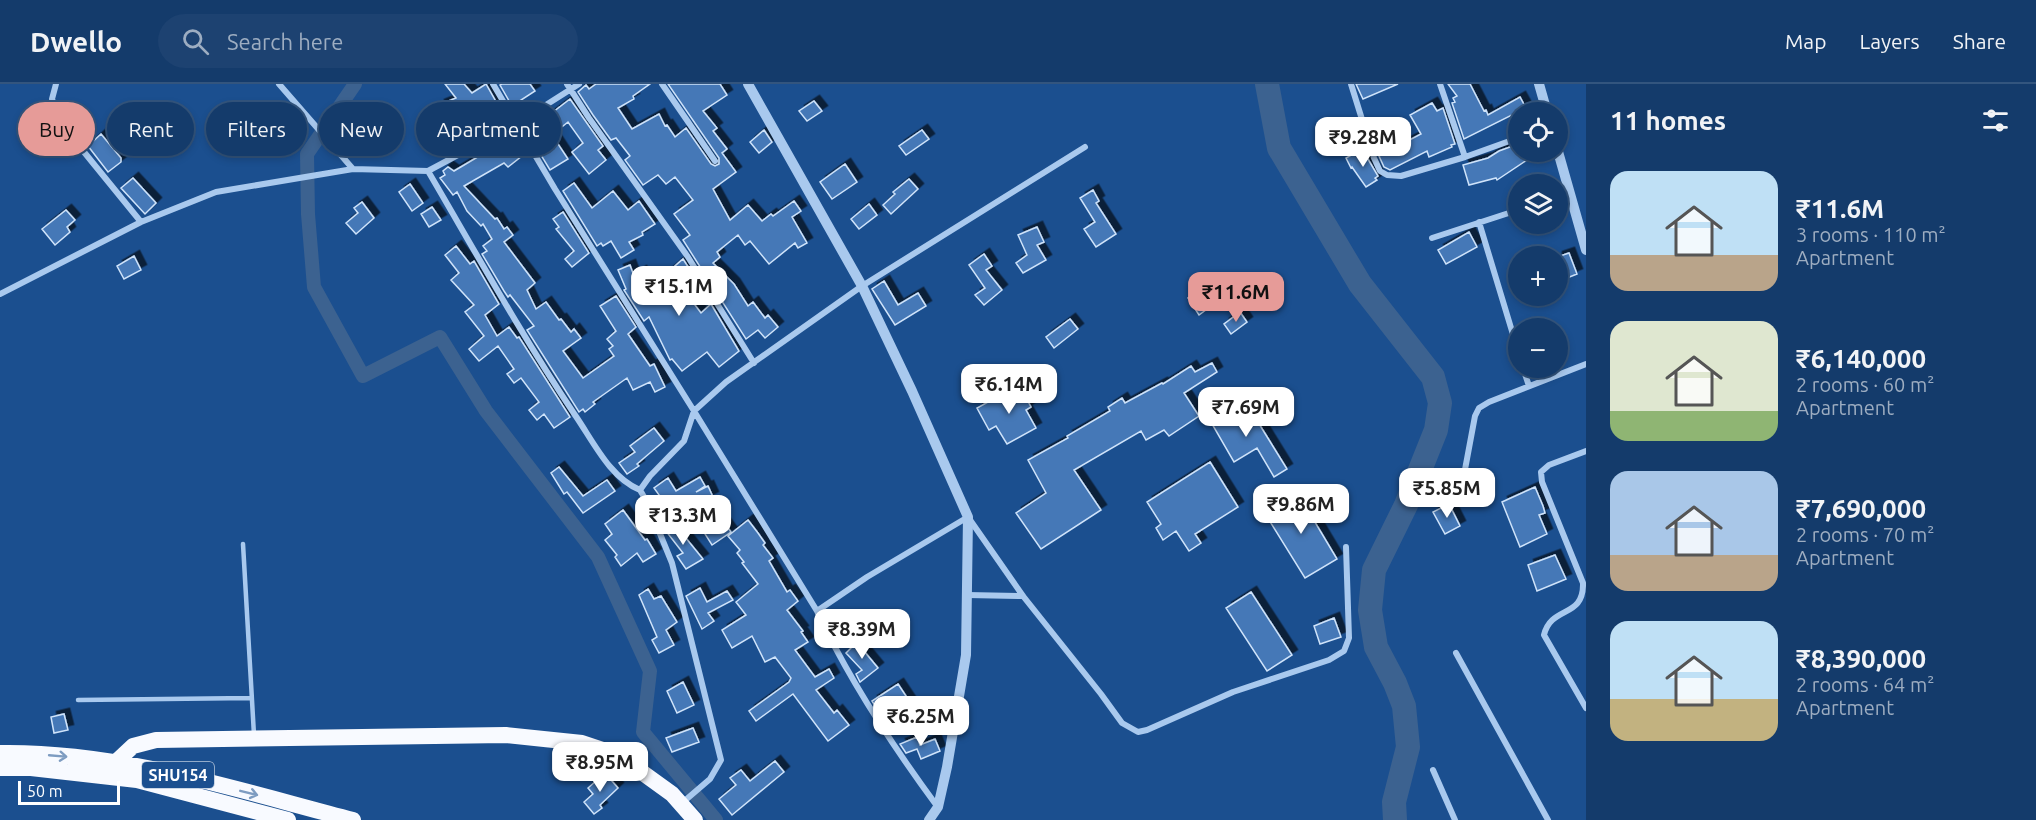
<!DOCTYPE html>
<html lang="en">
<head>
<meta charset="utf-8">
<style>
	:root { --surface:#143b6b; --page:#1d4271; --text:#f1f3f6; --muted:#9dadc1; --line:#33557e; --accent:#e69b98 }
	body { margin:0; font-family:Ubuntu,sans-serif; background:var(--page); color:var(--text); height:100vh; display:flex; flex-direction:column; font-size:22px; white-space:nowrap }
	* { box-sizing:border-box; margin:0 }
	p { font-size:20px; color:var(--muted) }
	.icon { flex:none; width:33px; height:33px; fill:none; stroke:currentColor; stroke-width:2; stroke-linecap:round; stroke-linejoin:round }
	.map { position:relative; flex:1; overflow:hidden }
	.panel { display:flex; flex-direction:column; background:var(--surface); width:450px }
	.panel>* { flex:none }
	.hud { position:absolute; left:18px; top:18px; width:570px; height:54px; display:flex; gap:12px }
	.tools { position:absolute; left:1508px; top:18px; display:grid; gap:12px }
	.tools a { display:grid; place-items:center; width:60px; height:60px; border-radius:50%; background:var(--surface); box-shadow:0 3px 9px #0003,0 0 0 2px var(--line); font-size:30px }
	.scale { position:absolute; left:18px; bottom:15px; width:102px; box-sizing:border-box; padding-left:6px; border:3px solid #fff; border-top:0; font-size:16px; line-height:21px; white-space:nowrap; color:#fff; -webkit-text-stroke:4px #1b4f8f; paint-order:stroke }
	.price { position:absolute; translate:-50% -51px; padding:0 14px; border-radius:12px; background:#fff; color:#222; font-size:20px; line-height:39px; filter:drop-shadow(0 2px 3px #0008) }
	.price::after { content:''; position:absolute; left:50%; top:36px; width:18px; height:14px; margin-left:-9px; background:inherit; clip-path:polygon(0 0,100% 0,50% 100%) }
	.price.on { background:var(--accent); color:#111 }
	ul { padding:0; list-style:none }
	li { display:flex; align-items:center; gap:18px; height:150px; padding:0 24px }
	li span { display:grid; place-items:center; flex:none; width:168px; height:120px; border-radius:18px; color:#555 }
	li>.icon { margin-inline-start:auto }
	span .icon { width:72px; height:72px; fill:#fffc; stroke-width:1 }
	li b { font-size:26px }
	h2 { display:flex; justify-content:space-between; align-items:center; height:72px; padding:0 24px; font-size:26px }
	.chip { padding:0 21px; border-radius:27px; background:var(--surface); box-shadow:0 3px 9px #0003,0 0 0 2px var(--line); font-size:21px; line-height:54px }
	.chip.on { background:var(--accent); color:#111 }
	header { display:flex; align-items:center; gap:36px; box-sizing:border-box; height:84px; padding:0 30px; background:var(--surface); border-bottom:2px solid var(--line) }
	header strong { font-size:28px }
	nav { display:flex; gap:33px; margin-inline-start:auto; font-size:21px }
	.search { width:420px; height:54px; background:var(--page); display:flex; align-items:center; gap:15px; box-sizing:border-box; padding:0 21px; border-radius:33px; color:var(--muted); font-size:22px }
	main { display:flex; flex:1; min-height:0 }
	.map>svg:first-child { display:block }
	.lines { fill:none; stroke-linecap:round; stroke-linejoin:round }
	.canal { stroke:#3c6290; stroke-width:14 }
	.river { stroke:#3c6290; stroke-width:24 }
	.building { fill:#4478b7; stroke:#cfe3fa; stroke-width:1.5; filter:url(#shadow) }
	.service { stroke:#a9c9ee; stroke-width:4.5 }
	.minor { stroke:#a9c9ee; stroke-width:6 }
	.tertiary { stroke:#a9c9ee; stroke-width:10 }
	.trunk { stroke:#f8faff; stroke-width:16 }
	.oneway { stroke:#7e9cc1 }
	.labels { text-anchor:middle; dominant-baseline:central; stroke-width:5; stroke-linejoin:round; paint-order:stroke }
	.shield { fill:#1b4f8f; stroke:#bbcadd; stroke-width:1.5 }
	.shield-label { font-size:16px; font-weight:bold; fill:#fff }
</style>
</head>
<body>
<header>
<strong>Dwello</strong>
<div class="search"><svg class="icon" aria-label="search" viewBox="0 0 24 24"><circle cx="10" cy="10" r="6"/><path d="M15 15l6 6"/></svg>Search here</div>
<nav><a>Map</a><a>Layers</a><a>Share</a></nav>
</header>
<main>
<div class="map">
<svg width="1586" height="736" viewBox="0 0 1586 736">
	<defs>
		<filter id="shadow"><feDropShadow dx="5.5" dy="-5.5" stdDeviation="0" flood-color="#0009"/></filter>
	</defs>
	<rect width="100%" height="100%" fill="#1b4f8f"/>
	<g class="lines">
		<!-- canal -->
		<path class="canal" d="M355 0 307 70 308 130 314 203 363 292 440 253 486 327 598 473 650 587 643 648 716 736"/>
		<!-- river -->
		<path class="river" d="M1267 0 1279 64 1360 200 1433 293 1440 319 1436 346 1406 421 1374 486 1370 526 1376 563 1395 599 1404 622 1408 663 1394 718 1395 736"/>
	</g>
	<!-- building -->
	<path class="building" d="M445 0H464L472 9 486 0 503 30 489 38 488 37 458 57 446 39 439 21 456 14Z
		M502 0H530L535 7 512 22 500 1Z
		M596 0H650L633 12 634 15 618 24 632 45 659 30 665 42 667 41 675 53 686 44 711 80 715 82 719 80V74L668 0H720L727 11 703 27 717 44 713 47 727 65 722 69 736 88 713 105 730 136 748 121 762 137 771 130 773 132 794 117 801 127 792 133 807 159 798 164 795 159 769 180 750 157 745 161 738 151 717 168 720 173 713 179 734 200 748 222 753 218 765 234 768 231 778 243 765 254 758 246 746 255 683 156 690 151 674 130 693 116 675 93 666 100 658 91 643 101 625 76 630 72 616 54 611 56 593 31 578 8 586 1 589 5Z
		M1356 0H1398L1363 15Z
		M1448 0H1470L1484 27 1486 26 1488 31 1520 13 1526 24 1464 55 1452 19 1455 18 1453 14 1457 12Z
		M570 15 603 62 598 66 606 76 589 90 572 68 583 59 568 38 552 51 568 75 550 86 527 48Z
		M814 17 822 27 807 37 799 27Z
		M1432 19 1437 27 1443 24 1455 60 1451 61 1452 63 1429 73 1427 67 1390 86 1384 83 1379 72 1421 50 1410 31Z
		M374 32 389 50 378 59 363 41Z
		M764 46 772 58 759 69 750 58Z
		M922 46 929 55 906 71 899 62Z
		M101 50 121 74V78L108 88 88 62Z
		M518 53 527 68 508 83 504 79 464 102 495 135 497 134 504 145 507 143 513 151 504 158 535 199 527 206 536 225 546 218 559 236 561 235 571 248 574 245 581 254 563 267 583 294 614 272 609 265 613 262 607 255 616 247 600 222 616 212 636 243 628 250 650 282 654 280 665 303 655 308 650 298 633 306 627 294 593 318 595 320 585 328 583 325 579 328 527 246 534 242 510 211 508 213 504 207 482 170 487 167 483 162 492 155 483 140 481 142 467 127 457 108 453 111 440 94 445 91 443 87 448 83 454 87 491 65 495 71Z
		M1518 60V68H1525L1530 74 1497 96 1496 94 1469 101 1463 81 1488 74 1499 67Z
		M1362 65 1378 92 1375 94 1377 96 1366 103 1352 83 1351 84 1346 74Z
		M845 80 857 98 832 115 820 98Z
		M133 94 156 119 145 130 121 104Z
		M909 95 918 105 891 130 883 121 895 110 893 108Z
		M574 99 592 124 613 107 628 126 639 117 655 140 642 148 643 151 629 158 634 166 621 174 611 157 603 162 601 159 597 162 563 107Z
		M410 100 423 119 412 127 399 108Z
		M1093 106 1099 117 1096 119 1116 150 1096 163 1084 145 1095 138 1080 114Z
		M362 118 374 134 356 150 346 139 358 129 354 124Z
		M869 120 877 131 859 145 851 135Z
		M432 123 441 136 429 143 421 130Z
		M66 126 75 136 67 143 70 148 55 161 42 145Z
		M563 128 589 169 572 183 565 175 574 167 556 145 559 143 553 135Z
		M1037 143 1044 158 1037 161 1046 176 1023 189 1016 179 1027 171 1018 151Z
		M1469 148 1477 163 1446 180 1438 166Z
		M456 162 470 180 474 177 499 220 485 231 497 252 509 243 517 254 519 253 570 333 554 344 544 330 537 336 529 326 539 318 521 294 514 299 507 290 514 285 498 262 479 277 469 265 484 252 465 228 474 221 451 196 459 189 445 171Z
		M1569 169 1577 190 1557 198V173Z
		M984 170 992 182 986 186 1002 206 984 221 975 211 985 204 969 181Z
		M134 172 141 186 124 195 117 182Z
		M683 175 698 198 685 208 701 229 711 220 739 267 719 283 707 268 682 287 672 275 670 276 649 233 644 237 624 206 626 205 618 186 630 181 634 192 641 187 652 202Z
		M884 197 898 221 918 209 926 222 895 241 872 205Z
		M1207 201 1218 217 1199 231 1188 214Z
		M1240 228 1247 238 1231 250 1224 240Z
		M1070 235 1078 245 1054 264 1046 253Z
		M1212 279 1217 288 1184 309 1199 332 1169 352 1164 346 1146 356 1141 347 1074 386 1101 426 1041 465 1016 429 1046 409 1028 376 1068 354 1067 352 1110 327 1108 323 1122 314 1125 319 1162 299 1163 300 1191 282 1195 288Z
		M1019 301 1031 323 1026 326 1036 344 1007 360 996 342 989 346 977 324Z
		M1248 322 1287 385 1274 393 1257 364 1234 378 1208 333 1218 327 1224 336Z
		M654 344 664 357 637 380 639 382 627 390 619 379 635 368 630 362Z
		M1210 378 1238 423 1195 450 1201 459 1189 467 1176 447 1163 456 1156 444 1161 440 1147 418Z
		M559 383 583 412 607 396 615 407 583 429 567 408 564 410 551 389Z
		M700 393 705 402 696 408 708 402 713 413 689 425 682 415 664 426 659 416 662 415 654 404 668 394 676 407Z
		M1535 403 1543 422 1545 429 1539 431 1547 450 1520 463 1502 418Z
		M1297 408 1337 475 1305 494 1264 428Z
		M1449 420 1460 442 1445 450 1433 428Z
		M623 426 645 456 647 455 656 470 643 478 637 469 621 482 615 473 617 471 605 456 612 450 605 440Z
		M748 436 758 449 765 459 763 461 773 474 769 477 787 508 790 506 798 517 787 526 803 547 801 548 808 558 795 566 815 593 829 585 834 594 816 606 834 629 837 626 849 641 828 657 793 610 756 637 749 627 789 598 791 594 775 573 765 578 752 552 732 564 722 546 746 531 736 518 758 500 742 479 744 478 737 469 740 466 728 452Z
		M672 437 703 475 686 485 677 472 683 469 662 442H666Z
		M723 437 731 448 712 461 705 450Z
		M1555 471 1566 495 1537 507 1528 481Z
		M700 504 707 518 727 507 733 516 708 529 714 537 702 545 686 512Z
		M648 505 654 515 661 512 677 538 666 546 674 561 659 569 652 556 657 553 639 511Z
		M1251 508 1292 571 1267 587 1226 524Z
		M1334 534 1341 553 1320 560 1314 542Z
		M859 556 867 564 864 567 878 584 860 598 856 590 862 586 846 569Z
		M683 598 694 621 677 629 667 607Z
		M898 600 912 621 885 638 872 617Z
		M64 630 68 646 54 649 51 633Z
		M693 644 699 658 672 668 666 654Z
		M917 653 920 661 935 655 940 667 921 675 917 665 906 669 900 660Z
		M775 677 784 688 732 731 719 715 736 701 730 694 741 686 750 697Z
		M605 689 618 704 600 721 602 724 594 730 584 718 593 710 588 704Z"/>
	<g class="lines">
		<!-- service -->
		<path class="service" d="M243 460 254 651
			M78 616 251 614"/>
		<!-- minor -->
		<path class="minor" d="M56 0 52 15 62 41 141 138
			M279 0 353 85
			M493 0 555 105 694 327 817 527C849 596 892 661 937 722
			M567 0 589 34 688 173 754 279
			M662 0 715 77
			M1351 0 1374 74 1380 87 1387 91 1401 92 1465 73 1518 54
			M1440 0 1465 73
			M428 87C476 169 522 252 575 331 593 357 610 394 640 406
			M1557 113 1570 108
			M1479 138 1518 267
			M1432 154 1518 126
			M0 210 141 138 216 108 353 85 428 87 516 40 579 0
			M1523 284 1529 302
			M1586 367 1549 381 1541 388 1542 398 1583 499C1584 535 1551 521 1544 551L1586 624
			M1461 407 1475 332 1479 324 1489 318 1586 280
			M967 511 1023 512
			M817 527 867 493 968 433 1023 512 1101 610 1122 639 1138 648 1147 646 1233 608 1329 576 1344 567 1349 554 1346 463
			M1456 569 1548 736
			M1433 686 1455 736
			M682 719 710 695 721 676 672 479 647 418 640 406 650 392 684 357 694 327 726 298 862 202 1085 63"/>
		<!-- tertiary -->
		<path class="tertiary" d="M748 0 862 202 912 307 968 433 966 571 947 683 938 723 929 736
			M1539 0 1547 28
			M1557 64 1586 166"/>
		<!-- trunk -->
		<path class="trunk" d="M0 669C120 667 237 706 353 736
			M117 677 133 662 156 656 506 651 582 659 618 671 672 710 695 736
			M0 684H31L137 696 288 736"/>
	</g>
	<!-- one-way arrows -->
	<defs><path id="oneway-shaft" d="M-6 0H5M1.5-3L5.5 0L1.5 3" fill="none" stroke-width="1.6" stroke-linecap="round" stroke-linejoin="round" transform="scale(1.5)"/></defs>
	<g class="oneway">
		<use href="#oneway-shaft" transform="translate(58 672) rotate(5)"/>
		<use href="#oneway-shaft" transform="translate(249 709) rotate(14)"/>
	</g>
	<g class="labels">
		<!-- shield labels -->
		<rect class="shield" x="142" y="678" width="72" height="26" rx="4.5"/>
		<g class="shield-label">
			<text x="178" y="691">SHU154</text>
		</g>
	</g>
</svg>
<div class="tools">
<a><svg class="icon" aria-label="locate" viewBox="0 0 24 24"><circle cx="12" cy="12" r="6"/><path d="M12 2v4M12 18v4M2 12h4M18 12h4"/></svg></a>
<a><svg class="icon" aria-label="layers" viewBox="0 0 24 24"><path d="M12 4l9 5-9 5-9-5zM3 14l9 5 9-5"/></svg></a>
<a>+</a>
<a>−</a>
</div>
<div class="scale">50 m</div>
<b class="price" style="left:1363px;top:84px">₹9.28M</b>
<b class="price" style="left:679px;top:233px">₹15.1M</b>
<b class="price on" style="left:1236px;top:239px">₹11.6M</b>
<b class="price" style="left:1009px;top:331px">₹6.14M</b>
<b class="price" style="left:1246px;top:354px">₹7.69M</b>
<b class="price" style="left:1447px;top:435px">₹5.85M</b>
<b class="price" style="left:1301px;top:451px">₹9.86M</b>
<b class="price" style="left:683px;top:462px">₹13.3M</b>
<b class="price" style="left:862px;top:576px">₹8.39M</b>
<b class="price" style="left:921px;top:663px">₹6.25M</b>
<b class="price" style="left:600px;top:709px">₹8.95M</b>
<div class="hud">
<a class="chip on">Buy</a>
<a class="chip">Rent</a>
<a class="chip">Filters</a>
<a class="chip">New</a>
<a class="chip">Apartment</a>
</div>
</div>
<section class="panel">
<h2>11 homes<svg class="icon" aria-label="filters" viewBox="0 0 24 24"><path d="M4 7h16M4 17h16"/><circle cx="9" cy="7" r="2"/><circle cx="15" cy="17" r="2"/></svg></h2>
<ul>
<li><span style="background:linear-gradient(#bfe0f5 70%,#b9a48a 0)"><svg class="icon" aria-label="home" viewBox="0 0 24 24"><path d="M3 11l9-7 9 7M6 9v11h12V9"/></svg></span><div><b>₹11.6M</b><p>3 rooms · 110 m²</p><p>Apartment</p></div></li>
<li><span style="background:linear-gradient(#dfe7d0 75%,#8fb573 0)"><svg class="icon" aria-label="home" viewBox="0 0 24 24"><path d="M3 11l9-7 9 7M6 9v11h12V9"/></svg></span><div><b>₹6,140,000</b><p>2 rooms · 60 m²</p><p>Apartment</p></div></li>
<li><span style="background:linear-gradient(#a9c7e8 70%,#b9a48a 0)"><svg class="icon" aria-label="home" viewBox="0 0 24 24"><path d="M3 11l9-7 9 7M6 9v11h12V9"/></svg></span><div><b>₹7,690,000</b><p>2 rooms · 70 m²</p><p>Apartment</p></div></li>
<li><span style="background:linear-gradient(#bfe0f5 65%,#c2b280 0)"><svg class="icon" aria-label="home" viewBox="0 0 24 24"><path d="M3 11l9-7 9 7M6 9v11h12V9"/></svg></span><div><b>₹8,390,000</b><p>2 rooms · 64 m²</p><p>Apartment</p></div></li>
</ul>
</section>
</main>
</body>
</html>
